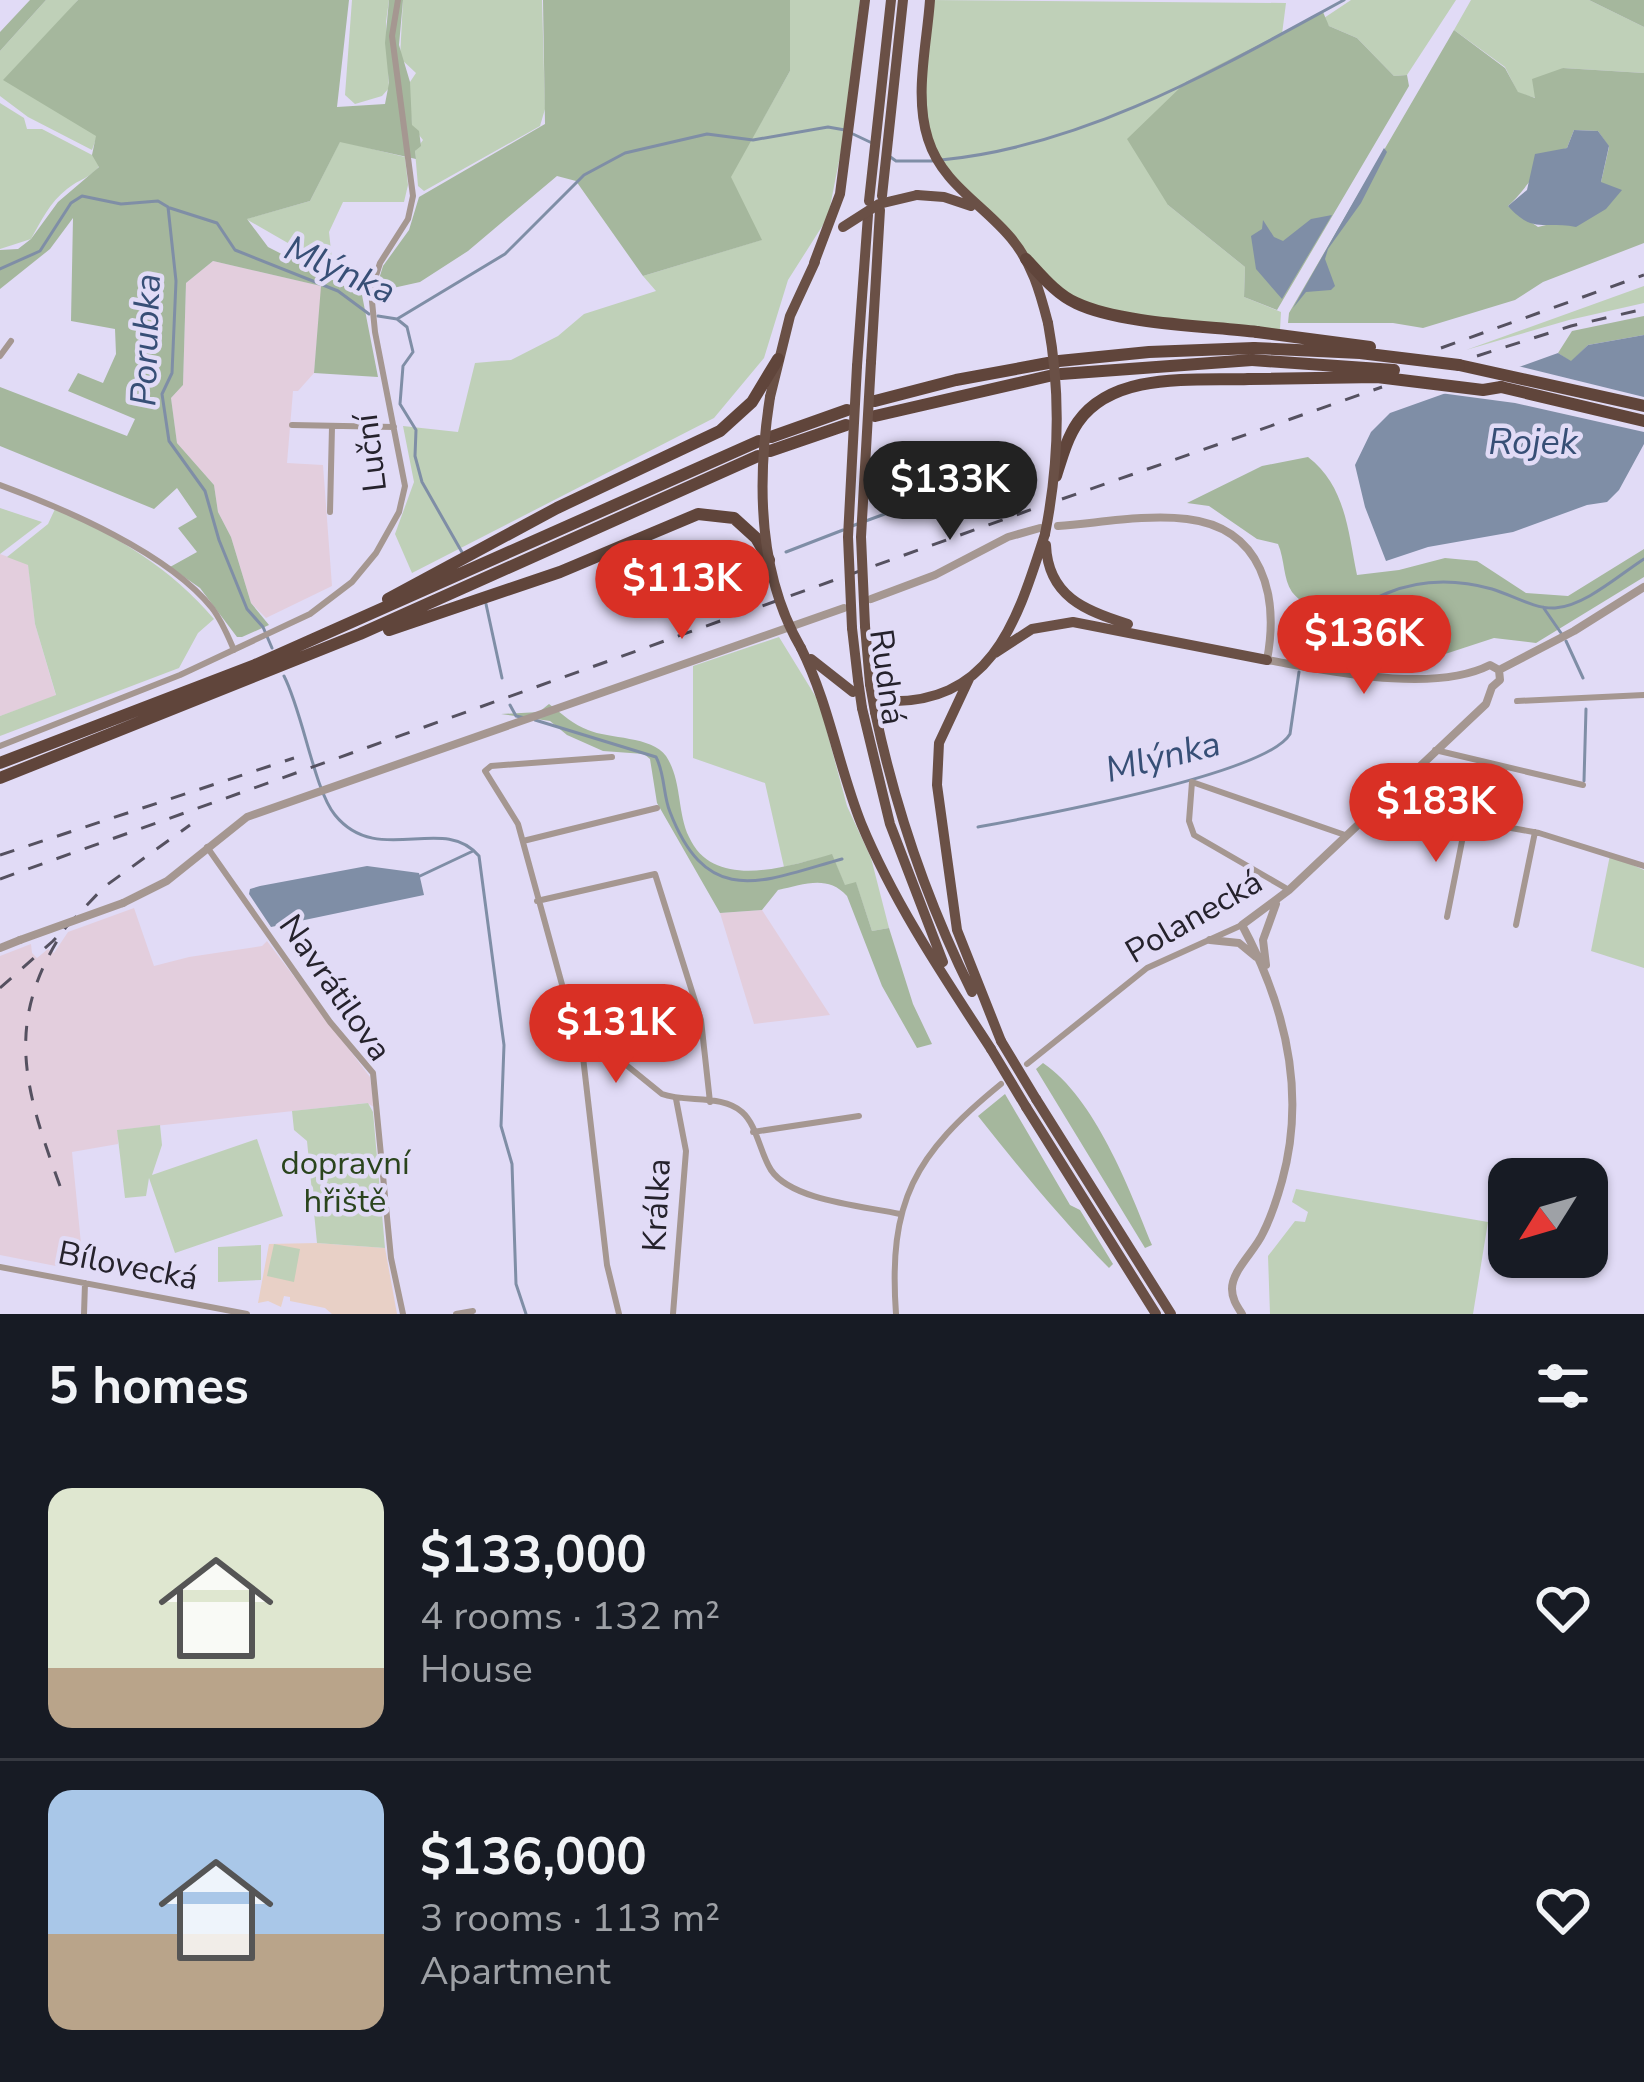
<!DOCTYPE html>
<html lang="en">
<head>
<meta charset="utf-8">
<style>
	:root { --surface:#171b24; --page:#20242c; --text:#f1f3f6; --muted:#9ea1a6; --line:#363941; --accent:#d93025 }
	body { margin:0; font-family:"Nunito Sans",sans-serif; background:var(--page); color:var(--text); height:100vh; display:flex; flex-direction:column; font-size:45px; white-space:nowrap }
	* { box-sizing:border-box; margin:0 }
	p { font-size:39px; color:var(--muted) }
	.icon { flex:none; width:66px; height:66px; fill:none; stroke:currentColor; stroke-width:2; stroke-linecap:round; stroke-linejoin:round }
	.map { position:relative; height:1314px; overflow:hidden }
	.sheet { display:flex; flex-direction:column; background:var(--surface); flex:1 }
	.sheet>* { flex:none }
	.needle { width:78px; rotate:233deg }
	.buttons { position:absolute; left:1488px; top:1158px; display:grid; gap:24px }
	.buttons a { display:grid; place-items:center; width:120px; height:120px; border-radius:24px; background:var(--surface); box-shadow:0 3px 9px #0004; font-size:60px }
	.price { position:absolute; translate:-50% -102px; padding:0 27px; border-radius:42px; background:var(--accent); color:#fff; font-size:39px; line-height:78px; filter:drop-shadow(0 3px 6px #0008) }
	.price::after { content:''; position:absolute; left:50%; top:72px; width:36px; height:27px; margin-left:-18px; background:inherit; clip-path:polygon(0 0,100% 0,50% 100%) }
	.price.current { background:#222; color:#fff }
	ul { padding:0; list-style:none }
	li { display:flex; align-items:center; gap:36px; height:300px; padding:0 48px }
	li+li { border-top:3px solid var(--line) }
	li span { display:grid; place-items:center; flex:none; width:336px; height:240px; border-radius:24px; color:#555 }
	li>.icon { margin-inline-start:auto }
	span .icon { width:144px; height:144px; fill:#fffc; stroke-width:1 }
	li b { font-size:51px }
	h2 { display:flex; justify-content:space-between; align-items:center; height:144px; padding:0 48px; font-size:51px }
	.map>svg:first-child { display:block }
	.industrial { fill:#e3cedd }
	.education { fill:#e8d0c6 }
	.green { fill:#bfd0b8 }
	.forest { fill:#a5b79d; fill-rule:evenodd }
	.water { fill:#7f8ea6 }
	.pier { fill:#e1dbf6 }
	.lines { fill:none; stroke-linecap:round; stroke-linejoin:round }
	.stream { stroke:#7f8ea6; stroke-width:3 }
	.minor { stroke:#a59791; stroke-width:6 }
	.tertiary { stroke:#a59791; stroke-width:8 }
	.trunk { stroke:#6a5046; stroke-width:10 }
	.motorway { stroke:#60453b; stroke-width:12 }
	.rail { stroke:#555160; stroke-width:3; stroke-dasharray:15 15; stroke-linecap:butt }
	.tertiary-bridge { stroke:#a59791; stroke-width:8 }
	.trunk-bridge { stroke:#6a5046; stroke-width:10 }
	.motorway-bridge { stroke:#60453b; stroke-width:12 }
	.labels { text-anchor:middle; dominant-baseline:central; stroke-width:9; stroke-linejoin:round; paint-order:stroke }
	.street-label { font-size:33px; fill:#25222c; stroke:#e1dbf6 }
	.park-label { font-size:33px; fill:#2a441d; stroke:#e1dbf6 }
	.water-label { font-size:36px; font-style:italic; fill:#374f76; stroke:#e1dbf6 }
</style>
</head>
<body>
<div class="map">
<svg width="1644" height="1314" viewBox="0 0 1644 1314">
	<rect width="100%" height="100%" fill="#e1dbf6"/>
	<!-- industrial -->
	<path class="industrial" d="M213 261 322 286 314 373 298 391H293L287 463 323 465 332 586 266 618 251 603 231 537 218 512 214 485 177 443 171 398 183 385 186 283Z
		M0 554 28 564 35 624 56 696 0 716Z
		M134 908 154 966 189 957 262 946 267 941 370 1077 374 1107 367 1103 118 1130V1144L72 1152 81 1244 73 1250 71 1269 0 1255V956L31 944 32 953 37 958 48 949 54 953 68 932Z
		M762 910 830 1015 754 1024 720 913Z"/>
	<!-- education -->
	<path class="education" d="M317 1243 385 1248 397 1314H332L325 1308 290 1301V1297L284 1296 281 1307 268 1301 258 1303 269 1244Z"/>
	<!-- green -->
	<path class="green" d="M46 0H78L51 32 97 136 92 150 28 117 0 96V51Z
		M352 0H389L386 22 389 88 382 96 355 104 345 95Z
		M403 0H542L545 109 540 126 424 191 418 186 415 151 423 140 412 126 408 85 416 73 400 58Z
		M790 0H860L842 146 828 217 788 280 764 358 714 418 412 573 395 534 414 482 403 426 458 432 475 363 511 360 558 336 584 314 656 291 643 276 761 240 730 177 790 71Z
		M930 0 1286 3 1282 34 1187 81 1168 205 1245 267 1244 297 1281 312 1280 330 1113 314 1068 299 937 161 922 104Z
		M1351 0H1456L1407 75 1394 76 1357 38 1329 26 1324 18Z
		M1471 0H1589L1644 27V73L1563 68 1536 98 1518 93 1505 67 1454 30Z
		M0 103 24 118 27 129H42L94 156 100 165C91 178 79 179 67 189 50 202 41 221 31 239L0 249Z
		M340 141 405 157 408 185 404 202H343L329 232 333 269 246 219 310 201Z
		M1644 286V303L1569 320 1466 350Z
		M0 508 42 522 0 554Z
		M55 509C114 533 173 570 214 619L198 633 179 668 0 736V716L56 695 35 624 28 565 7 557 48 524Z
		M779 637 819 702 847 806 871 858 889 928 872 931 856 883 845 886 832 855 784 867 765 783 693 758V666Z
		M1610 855 1644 870V968L1591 951Z
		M368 1103 373 1112 385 1248 317 1243 307 1141 294 1130 292 1111Z
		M160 1125 162 1145 152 1175 257 1139 283 1216 175 1253 149 1178 146 1196 125 1198 117 1130Z
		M1296 1189 1488 1222 1473 1314H1270L1268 1256 1295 1221 1305 1222 1308 1212 1292 1202Z
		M274 1244 300 1249 294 1282 267 1276Z
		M261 1245V1280L218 1282V1247Z"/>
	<!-- forest -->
	<path class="forest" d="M30 0H46L0 51V32Z
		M78 0H349L337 107 385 104 389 83 385 43 389 0H403L399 45 410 82 412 125 419 131 421 146 415 151 416 159 340 142 310 201 247 219 268 247 362 295 378 377 314 373 321 286 213 261 186 283 183 385 171 398 177 443 214 485 218 512 231 537 251 603 269 625 242 637H237L200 588 170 567 197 552 178 528 197 517 177 488 154 509 0 446V387L127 436 135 419 68 391 78 373 103 383 116 354 115 329 71 321 73 218 50 249 0 289V250L18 249 31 239 58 202 99 167 92 155 96 136 3 80Z
		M543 0H790V71L731 177 762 240 643 276 576 181 557 176 468 251 420 282 375 292 383 266 409 230 419 197 545 124Z
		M1589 0H1644V27Z
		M1323 12 1329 26 1357 38 1394 76 1407 75 1409 86 1277 310 1244 297 1245 267 1168 205 1127 139 1187 81Z
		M1454 30 1505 68 1518 92 1535 98 1532 79 1563 68 1644 73V243L1543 282 1515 300 1423 328 1393 323H1288L1289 313ZM1574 130 1598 131 1609 147 1601 182 1554 223 1538 227 1508 206C1527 190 1544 155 1567 148Z
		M1644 316V335L1588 345 1571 362 1558 353 1572 331Z
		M1308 457C1346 486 1348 532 1357 575L1399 570 1445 558 1477 561 1526 593 1568 596 1644 549V577L1536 643 1494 638 1439 656 1407 650 1386 636 1363 632 1318 658 1300 652 1315 611C1308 605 1298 600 1292 592 1283 579 1285 560 1278 544L1257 539 1209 506 1187 503 1262 466Z
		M549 704C562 714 574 725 588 730 609 739 652 736 666 756 682 780 677 812 689 837 714 892 789 866 832 854L845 885 856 882 872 931 889 928 913 1004 932 1044 917 1048 882 986 847 896C827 874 803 885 778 890L762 910 720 913 657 803 650 759 644 754 603 751 567 735 550 721 501 714 539 712Z
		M1043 1063C1095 1098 1129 1188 1152 1245L1145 1248 1036 1069Z
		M1005 1094 1070 1205 1080 1210 1113 1264 1109 1268C1062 1220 1020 1169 978 1116Z"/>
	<!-- water -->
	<path class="water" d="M1574 130 1598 131 1609 146 1601 182 1622 190 1606 209 1576 227C1543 221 1533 234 1508 206L1527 190 1535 154 1567 148Z
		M1384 148 1387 152 1361 203 1328 249 1325 259 1335 286 1331 290 1306 292 1293 308Z
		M1332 215 1282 299 1256 269 1251 236 1262 229 1263 220 1274 237 1283 241 1311 219Z
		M1644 335V444L1619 490 1607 502 1587 505 1513 532 1428 547 1386 561 1365 507 1355 465 1371 432 1390 413 1558 353 1571 361 1588 345Z
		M367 866 419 873 424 895 271 927 249 894 250 889 260 886Z"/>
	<!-- pier -->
	<path class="pier" d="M1506 363 1644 397V432L1515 403 1425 391 1472 380 1485 370Z"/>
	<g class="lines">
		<!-- stream -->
		<path class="stream" d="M853 134 872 143
			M889 156 896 161H932
			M941 160C1086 146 1219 68 1344 0
			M170 208 217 223 235 250 338 291 369 314
			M0 269 40 251 71 203 82 196 121 204 158 201 168 207 176 281 172 373 162 394 169 441 205 491 219 540 247 609 263 627 272 648
			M378 316 397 319 407 327 413 352 403 366 400 404 416 430 415 456 422 482 463 554
			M397 319 505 254 584 175 625 153 707 134 753 140 828 127 845 130
			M852 526 901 508 925 506
			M786 552 843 530
			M486 604 502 678
			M1543 607 1561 633
			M1566 641 1583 678
			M1304 659C1354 599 1412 567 1492 589 1512 595 1534 609 1555 608 1585 606 1619 575 1644 559
			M284 676C303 713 314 789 335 815 378 868 443 813 479 856L504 1045 501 1126 512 1164 516 1284 526 1314
			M510 705 516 716 525 718
			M535 720 656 757C665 774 663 795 670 812 708 910 763 881 842 859
			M1584 781 1586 709
			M978 827C1032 817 1267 774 1290 734L1299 672
			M420 876 473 851"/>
		<!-- minor -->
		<path class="minor" d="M0 356 11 341
			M292 425 394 427
			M0 485C65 509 168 553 212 608 222 621 228 636 234 650
			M330 512 332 427
			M1517 701 1644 695
			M0 746 180 675 310 614 352 582 376 553 399 512 405 486 375 332 371 291 380 263 408 219 413 196 392 36 398 0
			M1435 750 1583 785
			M612 757 491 766 485 771 518 824 572 1021 662 1094C686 1103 722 1094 742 1112 757 1125 760 1153 771 1170 792 1201 864 1206 900 1214
			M1378 804 1539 833 1644 866
			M523 841 657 808
			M207 847 330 1022 373 1073 391 1258 403 1314
			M1289 890 1194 835 1189 821 1192 782 1345 835
			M537 901 655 874 701 1020 710 1102
			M1447 917 1466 821
			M1516 925 1535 832
			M580 1031 607 1265 619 1314
			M1027 1064 1147 968 1242 925
			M753 1132 859 1116
			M0 1267 247 1314
			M84 1314 85 1283
			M456 1314 473 1311
			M673 1314 686 1151 676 1099
			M896 1314C888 1201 914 1155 1001 1084"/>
		<!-- tertiary -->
		<path class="tertiary" d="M1058 526C1099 523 1146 514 1187 519 1263 528 1279 596 1267 660 1330 671 1433 694 1490 665L1499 670 1574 631 1644 587
			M871 599 935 575 1008 537 1040 528
			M123 903 167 881 247 817 844 608
			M1210 940 1239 943 1256 957
			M0 948 20 940
			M1266 965 1263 940 1276 904
			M1242 1314C1237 1306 1232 1299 1232 1289 1232 1270 1255 1251 1263 1233 1271 1217 1277 1199 1282 1181 1307 1091 1285 1005 1242 925L1289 890 1486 704 1492 687 1500 680 1499 670"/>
		<!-- trunk -->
		<path class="trunk" d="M930 0C927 44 914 96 928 139 942 184 983 204 1011 238 1032 263 1040 292 1048 323
			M917 195 944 197 971 206
			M882 196 903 0
			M869 201 891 0
			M814 263 840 194 865 0
			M871 362 880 210
			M857 366 868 215
			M770 397 790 316 815 262
			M1046 545C1048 596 1085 611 1128 624
			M865 626 870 684
			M852 628 858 680
			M801 648C829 704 838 765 861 823 894 903 944 977 991 1049
			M995 653 1032 629 1073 622 1267 660
			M811 659 853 692
			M969 679 939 743 937 785 957 930 1001 1041
			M882 701C992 707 1017 621 1045 534
			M862 708 890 824 943 962
			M875 712C896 811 927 902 972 992
			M1036 1099 1171 1314
			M1026 1107 1156 1314"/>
		<!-- motorway -->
		<path class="motorway" d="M1026 259C1041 275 1056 294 1076 303 1120 324 1207 326 1257 332
			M1059 361 1149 352 1254 348
			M1459 365 1644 406
			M1061 374 1252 360
			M1501 387 1644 421
			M875 401 956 380 1048 363
			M875 416 1049 376
			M771 437 847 410
			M770 451 846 425
			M1056 476C1062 457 1067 438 1078 422 1114 371 1194 381 1249 379
			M388 599 557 508 720 431 752 402 778 359
			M389 630 560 572 698 514 734 518 756 538 769 560
			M0 763 255 665 759 441
			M0 778 360 634 758 456"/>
		<!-- rail -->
		<path class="rail" d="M1441 348 1644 275
			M1477 356 1571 326 1644 309
			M1062 499 1382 387
			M0 855 294 758
			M0 879 1044 505
			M0 988 53 941 104 887 190 825
			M60 1186C24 1087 3 1021 66 927"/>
		<!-- tertiary-bridge -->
		<path class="tertiary-bridge" d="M20 940 123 903"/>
		<!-- trunk-bridge -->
		<path class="trunk-bridge" d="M843 227 879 204 917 195
			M770 397C757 480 758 574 801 648
			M1045 534C1059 464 1061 393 1048 323
			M865 626 861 537 871 362
			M852 628 848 537 857 366
			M858 680 862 708
			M870 684 875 712
			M1001 1041 1036 1099
			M991 1049 1026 1107"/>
		<!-- motorway-bridge -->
		<path class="motorway-bridge" d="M1257 332 1370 347
			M1254 348 1360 353 1459 365
			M1252 360 1394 370
			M1249 379 1377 377 1483 390 1501 387"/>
	</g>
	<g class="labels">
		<!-- street labels -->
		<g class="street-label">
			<text transform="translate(371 453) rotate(-97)">Luční</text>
			<text transform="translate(887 677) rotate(82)">Rudná</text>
			<text transform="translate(1194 917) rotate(-30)">Polanecká</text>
			<text transform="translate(335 988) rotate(55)">Navrátilova</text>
			<text transform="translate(657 1205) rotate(-87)">Králka</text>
			<text transform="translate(128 1266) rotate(11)">Bílovecká</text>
		</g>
		<!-- park labels -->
		<g class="park-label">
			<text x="345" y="1163">dopravní<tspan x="345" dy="38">hřiště</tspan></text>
		</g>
		<!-- water labels -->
		<g class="water-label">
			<text transform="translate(340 270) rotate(24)">Mlýnka</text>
			<text transform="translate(146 340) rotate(-88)">Porubka</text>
			<text x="1533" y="442">Rojek</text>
			<text transform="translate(1163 757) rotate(-14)">Mlýnka</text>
		</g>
	</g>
</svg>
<div class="buttons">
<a><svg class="needle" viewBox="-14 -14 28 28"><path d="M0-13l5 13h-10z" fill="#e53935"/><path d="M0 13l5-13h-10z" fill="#9ea1a6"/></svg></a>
</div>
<b class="price current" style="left:950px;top:543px">$133K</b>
<b class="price" style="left:682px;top:642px">$113K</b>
<b class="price" style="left:1364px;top:697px">$136K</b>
<b class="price" style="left:1436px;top:865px">$183K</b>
<b class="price" style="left:616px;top:1086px">$131K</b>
</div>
<section class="sheet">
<h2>5 homes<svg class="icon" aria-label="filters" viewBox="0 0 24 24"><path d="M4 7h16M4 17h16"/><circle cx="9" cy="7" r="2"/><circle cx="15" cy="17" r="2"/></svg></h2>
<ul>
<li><span style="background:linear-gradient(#dfe7d0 75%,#b9a48a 0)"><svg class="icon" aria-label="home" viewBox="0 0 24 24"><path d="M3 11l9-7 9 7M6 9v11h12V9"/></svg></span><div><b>$133,000</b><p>4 rooms · 132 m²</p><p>House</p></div><svg class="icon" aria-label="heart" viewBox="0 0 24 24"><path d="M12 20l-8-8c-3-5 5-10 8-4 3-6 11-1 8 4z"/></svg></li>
<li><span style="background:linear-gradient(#a9c7e8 60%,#b9a48a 0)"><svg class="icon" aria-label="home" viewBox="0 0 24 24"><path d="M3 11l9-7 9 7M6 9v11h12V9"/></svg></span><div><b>$136,000</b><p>3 rooms · 113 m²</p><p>Apartment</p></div><svg class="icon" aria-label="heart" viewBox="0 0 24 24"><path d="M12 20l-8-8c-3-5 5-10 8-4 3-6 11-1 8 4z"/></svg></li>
</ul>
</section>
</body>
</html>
